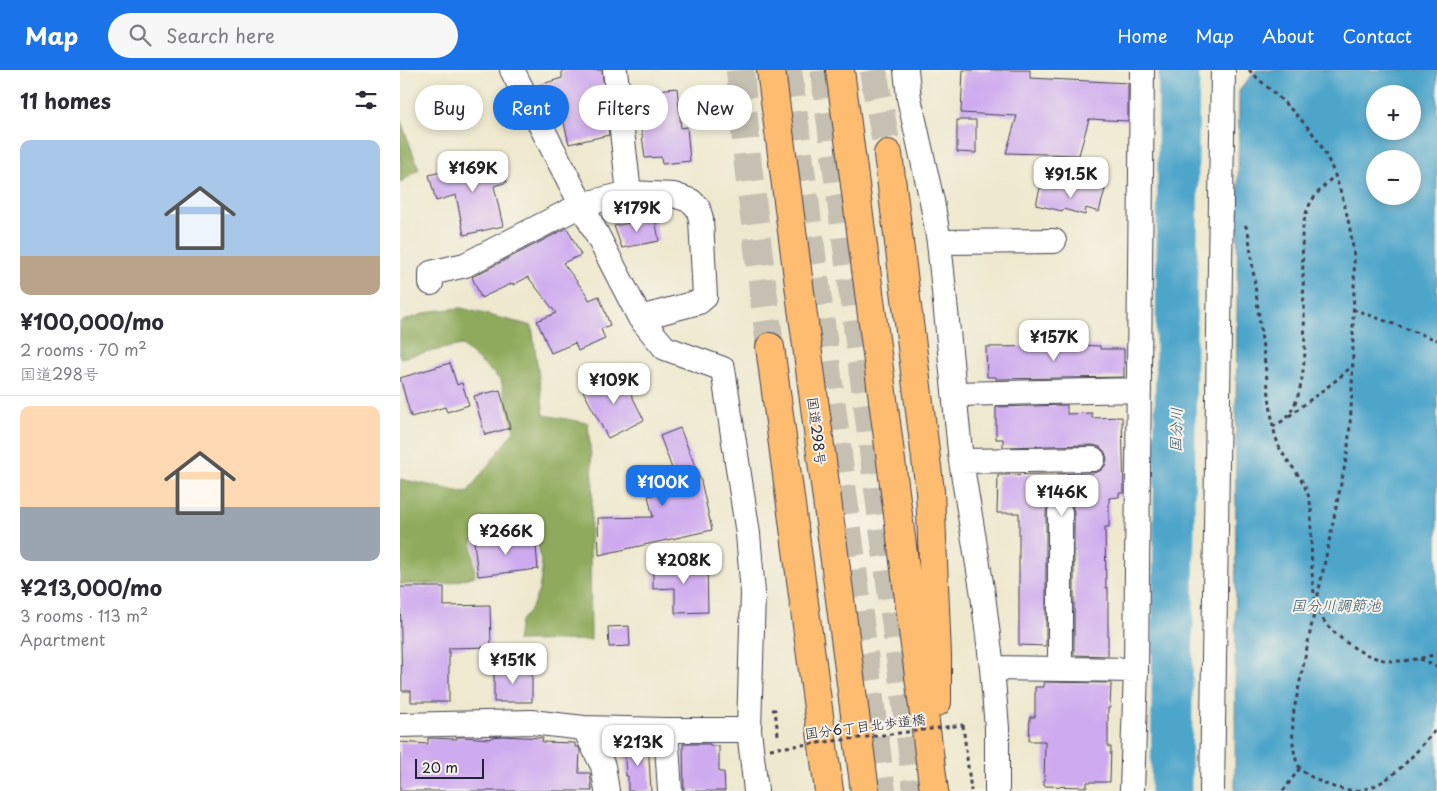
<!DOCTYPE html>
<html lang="en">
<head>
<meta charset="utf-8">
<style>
	:root { --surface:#fff; --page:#f7f7f7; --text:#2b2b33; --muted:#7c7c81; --line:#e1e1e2; --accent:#1a73e8 }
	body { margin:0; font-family:"Playpen Sans","Klee One",sans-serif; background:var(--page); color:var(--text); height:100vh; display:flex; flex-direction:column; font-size:19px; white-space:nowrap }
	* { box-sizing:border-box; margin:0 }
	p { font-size:16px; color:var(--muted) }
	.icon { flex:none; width:28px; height:28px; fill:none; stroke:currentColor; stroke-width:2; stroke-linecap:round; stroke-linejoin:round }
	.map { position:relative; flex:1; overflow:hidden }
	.details { display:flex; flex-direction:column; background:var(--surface); width:400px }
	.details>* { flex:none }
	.top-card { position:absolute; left:15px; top:15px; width:475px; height:45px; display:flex; gap:10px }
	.buttons { position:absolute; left:966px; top:15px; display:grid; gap:10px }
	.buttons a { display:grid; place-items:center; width:55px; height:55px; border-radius:50%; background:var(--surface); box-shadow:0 2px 8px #0003; font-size:25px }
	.scale { position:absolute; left:15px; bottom:12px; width:69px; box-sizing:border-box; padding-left:5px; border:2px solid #22223b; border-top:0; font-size:14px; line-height:18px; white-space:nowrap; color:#22223b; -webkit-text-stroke:4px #f7f3e8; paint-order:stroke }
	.price { position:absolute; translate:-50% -42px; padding:0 11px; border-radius:10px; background:#fff; color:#222; font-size:16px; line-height:32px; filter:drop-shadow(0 1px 2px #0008) }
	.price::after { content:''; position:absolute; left:50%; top:30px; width:15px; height:11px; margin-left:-8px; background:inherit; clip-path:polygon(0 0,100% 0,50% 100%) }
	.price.selected { background:var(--accent); color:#fff }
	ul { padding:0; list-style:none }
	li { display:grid; align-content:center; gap:10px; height:265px; padding:0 20px }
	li+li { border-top:1px solid var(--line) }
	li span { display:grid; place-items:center; height:155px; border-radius:10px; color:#555 }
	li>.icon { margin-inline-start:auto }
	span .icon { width:90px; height:90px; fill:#fffc; stroke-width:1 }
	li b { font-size:21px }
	h2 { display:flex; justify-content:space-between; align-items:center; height:60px; padding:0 20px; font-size:21px }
	.chip { padding:0 18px; border-radius:22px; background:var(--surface); box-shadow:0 2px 8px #0003; font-size:18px; line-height:45px }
	.chip.selected { background:var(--accent); color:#fff }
	header { display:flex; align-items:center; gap:30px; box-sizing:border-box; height:70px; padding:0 25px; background:var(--accent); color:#fff }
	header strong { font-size:24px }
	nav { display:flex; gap:28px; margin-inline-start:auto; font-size:18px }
	.search { width:350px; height:45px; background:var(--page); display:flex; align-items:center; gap:12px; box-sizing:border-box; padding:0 18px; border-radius:28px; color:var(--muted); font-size:19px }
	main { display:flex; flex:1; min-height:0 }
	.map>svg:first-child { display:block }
	.forest { fill:#8faa5c; stroke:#58664c }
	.water { fill:#4da5ca; stroke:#386482; fill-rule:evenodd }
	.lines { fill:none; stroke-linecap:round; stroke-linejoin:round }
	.river { stroke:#4da5ca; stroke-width:41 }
	.building { fill:#ceaaef }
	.highway-tunnel { stroke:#c5c0b1; stroke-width:28; stroke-dasharray:28 14; stroke-linecap:butt }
	.minor-casing { stroke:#414051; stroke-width:26 }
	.highway-casing { stroke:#414051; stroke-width:30 }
	.path { stroke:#414051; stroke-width:3; stroke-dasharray:4 4; stroke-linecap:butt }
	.minor { stroke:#fff; stroke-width:24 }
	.highway { stroke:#febc70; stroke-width:28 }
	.path-bridge { stroke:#414051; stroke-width:3; stroke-dasharray:4 4; stroke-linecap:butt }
	.labels { text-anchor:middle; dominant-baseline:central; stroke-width:4; stroke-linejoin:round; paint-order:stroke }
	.street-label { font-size:14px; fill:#22223b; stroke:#f7f3e8 }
	.water-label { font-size:15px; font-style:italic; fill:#335674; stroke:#f7f3e8 }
</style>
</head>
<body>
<header>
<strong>Map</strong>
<div class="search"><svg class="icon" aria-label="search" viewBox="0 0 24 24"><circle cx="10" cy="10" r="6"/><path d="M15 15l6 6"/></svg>Search here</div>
<nav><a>Home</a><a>Map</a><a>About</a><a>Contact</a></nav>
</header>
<main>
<section class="details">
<h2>11 homes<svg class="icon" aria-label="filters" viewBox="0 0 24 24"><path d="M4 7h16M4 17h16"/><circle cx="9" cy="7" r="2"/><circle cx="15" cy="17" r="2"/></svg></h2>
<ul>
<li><span style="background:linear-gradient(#a9c7e8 75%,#b9a48a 0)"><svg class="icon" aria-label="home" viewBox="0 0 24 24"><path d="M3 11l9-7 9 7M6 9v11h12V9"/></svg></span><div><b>¥100,000/mo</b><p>2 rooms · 70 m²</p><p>国道298号</p></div></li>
<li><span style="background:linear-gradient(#ffd9b3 65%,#9aa5b1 0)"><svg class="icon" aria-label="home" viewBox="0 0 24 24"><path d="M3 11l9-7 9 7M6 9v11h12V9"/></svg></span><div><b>¥213,000/mo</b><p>3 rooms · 113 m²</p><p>Apartment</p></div></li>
</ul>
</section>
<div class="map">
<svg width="1037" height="721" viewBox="0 0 1037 721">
	<rect width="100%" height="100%" fill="#f7f3e8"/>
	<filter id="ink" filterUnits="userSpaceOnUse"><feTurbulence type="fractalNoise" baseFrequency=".02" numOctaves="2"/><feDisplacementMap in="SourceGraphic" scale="10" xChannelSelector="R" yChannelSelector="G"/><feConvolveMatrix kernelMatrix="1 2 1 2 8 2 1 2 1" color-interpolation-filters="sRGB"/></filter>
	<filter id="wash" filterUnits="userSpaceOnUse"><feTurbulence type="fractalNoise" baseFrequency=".0096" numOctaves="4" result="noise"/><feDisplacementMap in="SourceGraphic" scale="20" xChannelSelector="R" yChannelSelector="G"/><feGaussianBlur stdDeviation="1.12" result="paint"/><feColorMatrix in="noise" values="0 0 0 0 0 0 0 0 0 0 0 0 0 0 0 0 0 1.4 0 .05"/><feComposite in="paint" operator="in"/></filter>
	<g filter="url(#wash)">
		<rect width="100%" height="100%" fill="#eee8ce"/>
		<!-- forest -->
		<path class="forest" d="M0 49 19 99 0 113Z
			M61 238 132 256 144 345 188 353 193 410 190 472 191 570 117 571 120 552 132 537 139 520 142 501 137 464 72 470 75 506 47 514H0V409L67 423 114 361 101 310 61 275 0 288V252L32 241Z"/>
		<!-- water -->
		<path class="water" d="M856 0H1037V721H835L836 346 839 21ZM975 24H1012V61H975ZM975 89H1012V126H975Z"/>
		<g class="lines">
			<!-- river -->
			<path class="river" d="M771 721 779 0"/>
		</g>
		<g id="blocks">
			<!-- building -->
			<path class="building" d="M162 0H202L209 65 169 74 161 40 150 44 139 15 162 8Z
				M563 0H630V8L728 13V51L689 49 679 85 606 83 617 46 561 43Z
				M277 18 281 58 287 57 290 91 262 94 261 87 245 88 241 57 236 58 232 26 258 22 257 20Z
				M557 50H576V83L557 82Z
				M101 87 107 112 94 116 103 156 64 165 56 125 36 131 29 105Z
				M640 118H646L705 119 699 142 686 138 685 145 663 139 662 141 636 135Z
				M255 148 259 171 222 178 214 156Z
				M167 158 181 185 163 193 187 225 189 230 199 226 210 255 201 259 205 269 178 281 175 273 151 283 137 251 156 243 128 207 113 215V213L81 228 72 207Z
				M676 275 700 276V279H724V307L596 309V307H587L586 277 676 276Z
				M50 293 57 315 62 313 69 335 47 342 45 337 11 347 0 308Z
				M220 302 244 350 208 368 183 321Z
				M100 320 110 358 85 365 74 326Z
				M667 335V344L692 343V348L722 347 724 423H719V427L709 428V457H705L706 518H708V586L674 585V442L672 435 666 430 660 428 654 430 648 435 646 442V576L619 575V443H597L598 405 693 403 700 401 705 396 707 389 705 382 700 377 693 375 603 377V369H596V337Z
				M280 358 301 411 312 460 199 485 198 448 253 447 248 426 259 423 257 416 277 412 260 366Z
				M135 466 138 499 78 506 74 472Z
				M307 493 308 542 275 543V518L253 519V495Z
				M0 517H44V536L90 535 91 577 49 578V632H11V621H2Z
				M229 556 230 576 209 577 208 557Z
				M94 598H132V632H94Z
				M644 612 711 613 710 638H708V677H711L710 712H687V717L644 716 645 671H629L630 647H635V617H644Z
				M102 666 143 668 142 672 175 673V677H178L180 680 179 703H190L192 721H0V672L28 674V668L57 669V667H65L91 669 92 667Z
				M224 673H248L251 721H228V706H226Z
				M283 674H310V676H319V702H324L325 721H284Z"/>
		</g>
	</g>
	<g filter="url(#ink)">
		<use href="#blocks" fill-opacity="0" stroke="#414051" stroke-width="1"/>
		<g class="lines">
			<!-- highway-tunnel -->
			<path class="highway-tunnel" d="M340 0 348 96 370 277
				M388 0 482 721
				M424 0 517 721
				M473 0 488 84"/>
			<defs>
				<path id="minor" d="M112 0 240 248 265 278 323 299 348 464 353 523 349 660 356 721
					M215 0 229 123
					M506 0 509 28 532 131 539 172 561 391 583 525 592 598 597 658V721
					M539 172 654 171
					M31 213V203L65 195 181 135 229 123 274 125 291 131 298 138 301 149 305 227 299 232 240 248
					M555 324 739 320
					M561 391 693 389
					M592 598 736 600
					M660 598V442
					M0 655 131 652 184 658 266 660H349
					M184 658 203 696 207 721
					M266 660 270 721
					M732 721 736 600 742 0
					M812 721 823 0"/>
				<path id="highway" d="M371 0 465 721
					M440 0 534 721
					M488 84 530 421 537 585V632
					M370 277 429 721"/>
			</defs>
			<!-- minor casing -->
			<use href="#minor" class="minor-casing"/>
			<!-- highway casing -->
			<use href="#highway" class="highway-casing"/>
			<!-- path -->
			<path class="path" d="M849 0C871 21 898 43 916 68 938 101 950 148 954 187 955 211 953 236 953 259 953 301 952 343 947 385L894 640C892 656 891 685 900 698 906 706 928 716 938 718 944 720 951 720 957 721
				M845 155 848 160 873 357C875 364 877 372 880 379 891 398 905 408 910 432 912 440 911 450 911 458 912 482 910 520 919 542 925 557 940 568 953 577 982 596 1005 593 1037 584
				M953 239 1037 270
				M889 346 939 308 953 295
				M873 357C877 354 882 352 886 348 901 331 903 303 905 282L902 165C905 134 913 127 934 106
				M1020 589 1037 597
				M372 640H375L378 665
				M563 655 571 721
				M883 721 900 698
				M957 721C963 719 971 718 976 715 1001 703 1019 678 1037 658"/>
			<!-- minor -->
			<use href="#minor" class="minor"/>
			<!-- highway -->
			<use href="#highway" class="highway"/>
			<!-- path-bridge -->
			<path class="path-bridge" d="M370 679 563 655"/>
		</g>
	</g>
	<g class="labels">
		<!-- street labels -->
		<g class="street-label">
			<text transform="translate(417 361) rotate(83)">国道298号</text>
			<text transform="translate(465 656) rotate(-7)">国分6丁目北歩道橋</text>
		</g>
		<!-- water labels -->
		<g class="water-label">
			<text transform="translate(775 360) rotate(-89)">国分川</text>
			<text x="936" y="534">国分川調節池</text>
		</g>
	</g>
</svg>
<div class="buttons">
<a>+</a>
<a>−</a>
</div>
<div class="scale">20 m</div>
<b class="price" style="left:73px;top:123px">¥169K</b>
<b class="price" style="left:671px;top:129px">¥91.5K</b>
<b class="price" style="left:237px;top:163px">¥179K</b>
<b class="price" style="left:654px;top:292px">¥157K</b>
<b class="price" style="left:214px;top:335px">¥109K</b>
<b class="price selected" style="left:263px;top:437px">¥100K</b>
<b class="price" style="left:662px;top:447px">¥146K</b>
<b class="price" style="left:106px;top:486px">¥266K</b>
<b class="price" style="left:284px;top:515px">¥208K</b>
<b class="price" style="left:113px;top:615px">¥151K</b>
<b class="price" style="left:238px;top:697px">¥213K</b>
<div class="top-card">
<a class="chip">Buy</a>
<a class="chip selected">Rent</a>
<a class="chip">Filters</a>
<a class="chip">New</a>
</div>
</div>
</main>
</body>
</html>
